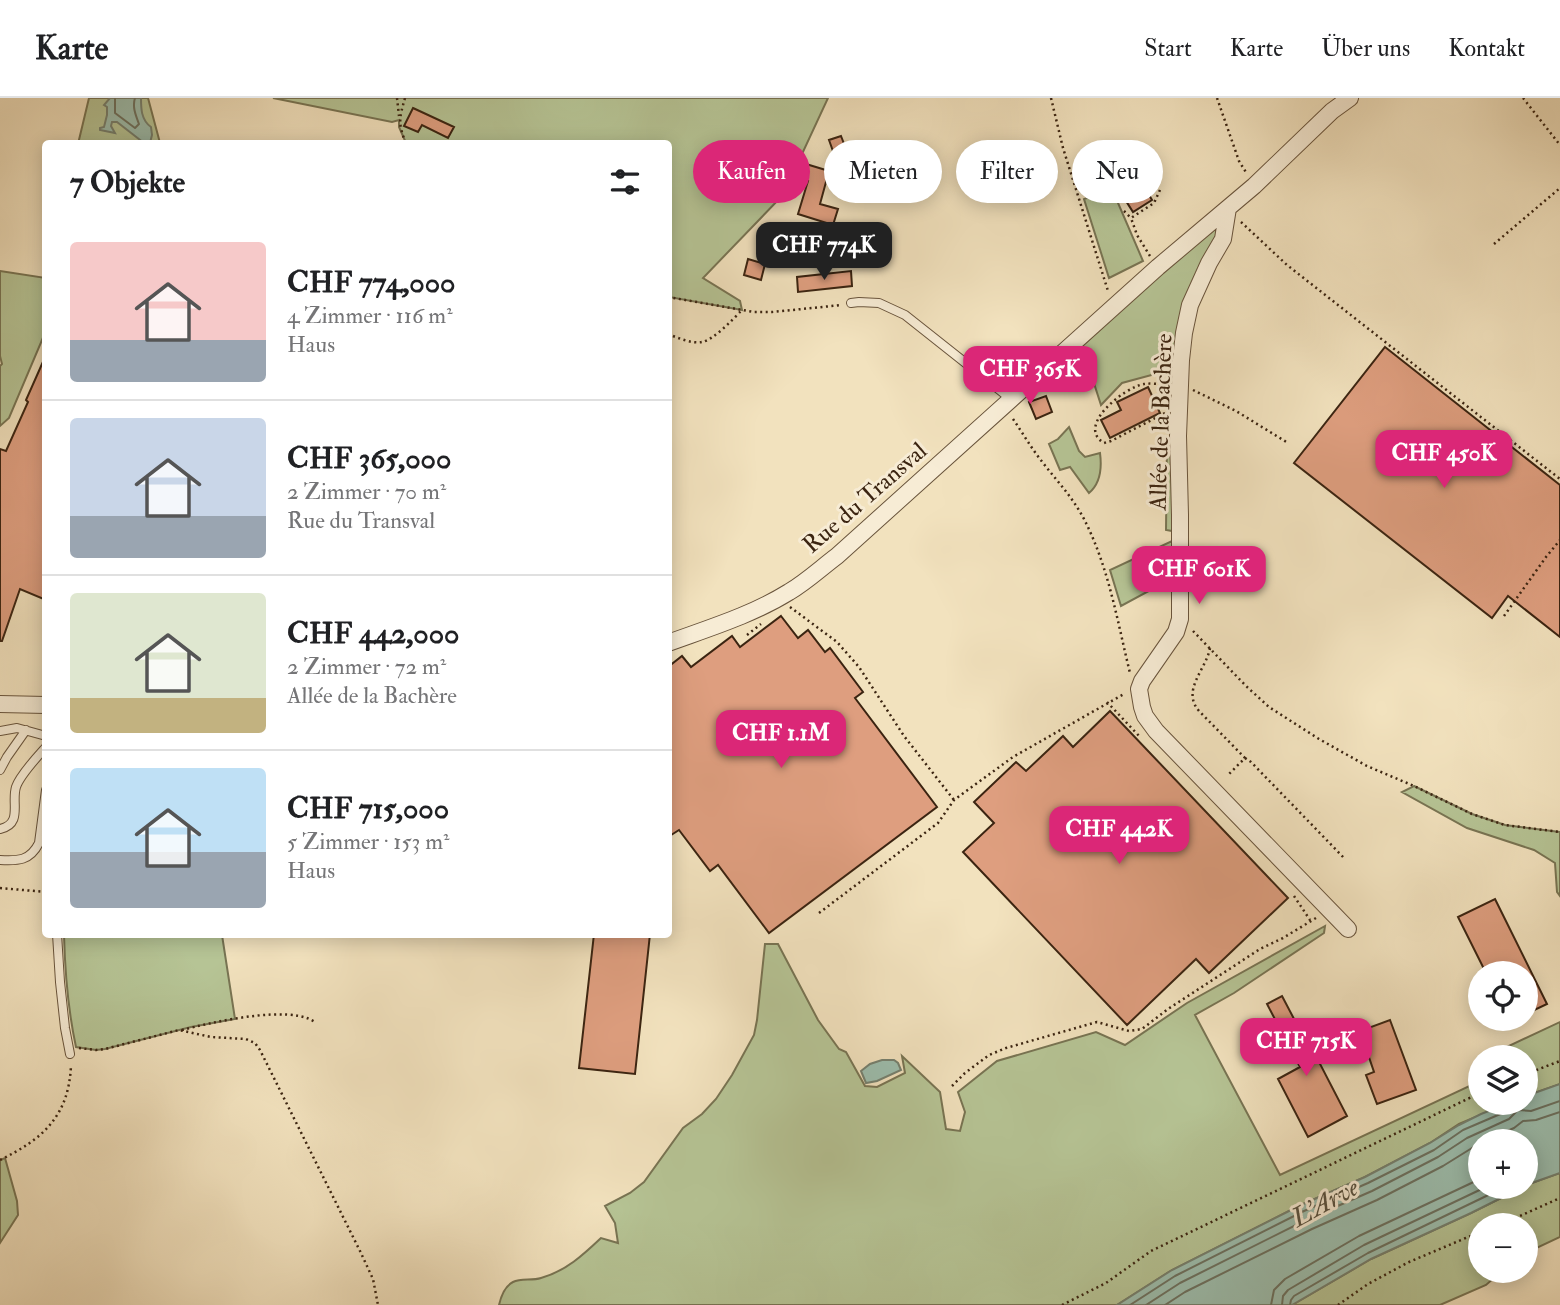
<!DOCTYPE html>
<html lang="de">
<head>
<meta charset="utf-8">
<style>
	:root { --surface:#fff; --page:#f6f6f6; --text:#202124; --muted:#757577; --line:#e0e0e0; --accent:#db2777 }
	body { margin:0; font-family:"IM FELL Double Pica",serif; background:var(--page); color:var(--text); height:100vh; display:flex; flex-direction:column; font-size:26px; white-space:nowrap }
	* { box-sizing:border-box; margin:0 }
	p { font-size:23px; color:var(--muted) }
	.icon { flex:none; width:38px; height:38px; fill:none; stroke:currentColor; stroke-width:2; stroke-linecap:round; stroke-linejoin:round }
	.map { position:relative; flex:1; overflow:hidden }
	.drawer { position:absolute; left:42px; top:42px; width:630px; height:798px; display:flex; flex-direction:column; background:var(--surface); border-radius:7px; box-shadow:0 4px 18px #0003 }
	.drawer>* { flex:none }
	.top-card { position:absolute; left:693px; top:42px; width:665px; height:63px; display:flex; gap:14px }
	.buttons { position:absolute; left:1468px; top:863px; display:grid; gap:14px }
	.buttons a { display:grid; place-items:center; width:70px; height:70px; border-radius:50%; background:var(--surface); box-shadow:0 4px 18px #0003; font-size:35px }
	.price { position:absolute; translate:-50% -60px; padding:0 16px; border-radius:14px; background:var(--accent); color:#fff; font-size:23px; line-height:46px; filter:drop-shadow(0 2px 4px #0008) }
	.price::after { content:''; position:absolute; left:50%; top:42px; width:21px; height:16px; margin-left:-10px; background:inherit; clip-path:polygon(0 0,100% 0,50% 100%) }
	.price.current { background:#222; color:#fff }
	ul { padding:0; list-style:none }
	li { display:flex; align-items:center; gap:21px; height:175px; padding:0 28px }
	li+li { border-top:2px solid var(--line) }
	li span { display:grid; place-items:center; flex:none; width:196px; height:140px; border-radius:7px; color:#555 }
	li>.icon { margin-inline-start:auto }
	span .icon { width:84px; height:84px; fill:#fffc; stroke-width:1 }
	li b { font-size:30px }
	h2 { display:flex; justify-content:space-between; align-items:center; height:84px; padding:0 28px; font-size:30px }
	.pill { padding:0 24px; border-radius:32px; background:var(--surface); box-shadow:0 4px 18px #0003; font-size:24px; line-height:63px }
	.pill.current { background:var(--accent); color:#fff }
	header { display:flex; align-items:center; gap:42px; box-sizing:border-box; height:98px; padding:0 35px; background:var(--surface); border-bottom:2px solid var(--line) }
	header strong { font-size:33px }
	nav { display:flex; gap:38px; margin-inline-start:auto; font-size:24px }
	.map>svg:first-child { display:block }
	.green { fill:#b6c495; stroke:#787453; stroke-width:2 }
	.water { fill:#9cbeae; stroke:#75806f; stroke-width:2 }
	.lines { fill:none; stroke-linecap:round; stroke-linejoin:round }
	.shore { stroke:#6c7160; stroke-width:2 }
	.building { fill:#de9e7f; stroke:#3b2411; stroke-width:2 }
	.service-casing { stroke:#69543c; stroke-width:10 }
	.minor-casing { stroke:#69543c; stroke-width:18 }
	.path { stroke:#3b2411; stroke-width:2.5; stroke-dasharray:2 3.5; stroke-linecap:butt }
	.service { stroke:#f7ecd5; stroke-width:8 }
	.minor { stroke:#f7ecd5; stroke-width:16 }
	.labels { text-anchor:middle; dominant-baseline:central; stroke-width:6; stroke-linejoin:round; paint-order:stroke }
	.street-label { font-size:24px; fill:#3b2411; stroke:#f7ecd5 }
	.water-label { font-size:26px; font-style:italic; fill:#585240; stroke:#f7ecd5 }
</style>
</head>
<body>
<header>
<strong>Karte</strong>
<nav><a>Start</a><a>Karte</a><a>Über uns</a><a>Kontakt</a></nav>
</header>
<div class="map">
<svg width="1560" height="1207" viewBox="0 0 1560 1207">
	<rect width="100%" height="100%" fill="#f2e2be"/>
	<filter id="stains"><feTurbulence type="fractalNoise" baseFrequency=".00286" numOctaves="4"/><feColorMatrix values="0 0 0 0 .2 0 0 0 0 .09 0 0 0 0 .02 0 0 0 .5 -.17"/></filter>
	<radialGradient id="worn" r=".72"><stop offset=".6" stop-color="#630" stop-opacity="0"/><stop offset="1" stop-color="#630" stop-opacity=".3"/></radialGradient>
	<!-- green -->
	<path class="green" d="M89 0H148L160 45 78 46Z
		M273 0H828L783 97 703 180 740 203 742 212 669 199 668 46 406 45 399 29V22L392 24Z
		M1112 91 1143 163 1109 180 1084 101Z
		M1214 130 1219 136 1174 271 1122 285 1101 307 1082 248 1186 152Z
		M0 173 46 180 45 235 9 320 0 328V268L2 266 0 258Z
		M1069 329 1079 353 1085 359 1100 355C1102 370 1101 385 1089 395L1070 369 1060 372 1049 346 1058 341Z
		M1167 341 1173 342 1172 433 1166 432Z
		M1172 443 1173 480 1121 508 1110 472Z
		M1414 688 1472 716 1505 727 1560 734V798L1557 794 1555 765 1534 752 1467 730 1402 694Z
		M1325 828 1324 835 1234 895 1195 917 1280 1077 1480 983V1004L1509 1005 1459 1026 1430 1045 1365 1079 1301 1107 1172 1172 1117 1207H499C501 1198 505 1188 513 1184 521 1180 532 1183 541 1180 566 1173 583 1157 601 1140L618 1145 615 1125 605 1108 630 1095 644 1084 683 1030 702 1016 716 1001 732 977 754 937 757 922 765 846H778L818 922 839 951 846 954 865 988 877 989 905 975 902 958 940 994 946 1031 960 1033 965 1014 958 994 997 963 1096 934 1125 947 1187 905Z
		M64 837H222L235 921 191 929 105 951 96 952 76 949C68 912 65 875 64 837Z
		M1560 924V986L1526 998V959H1498L1496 954Z
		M5 1060 17 1103 18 1117 0 1145V1062Z
		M1560 1075V1139L1526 1155V1127H1480V1172L1502 1173 1486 1187 1440 1207H1292L1371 1161 1471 1115 1523 1089 1526 1088 1529 1086Z"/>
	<!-- water -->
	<path class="water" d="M110 0H141C141 10 141 22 151 29L152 37 150 45H144L117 24H112L111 28 115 35 100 32V30L104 29 107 17V9L104 7Z
		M882 962H894L898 965 901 972 877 983 866 985 861 973 870 966Z
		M1560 986V1075L1526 1087V1043H1480V1088L1523 1089 1471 1115 1371 1161 1292 1207H1117L1172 1172 1301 1107 1365 1079 1430 1045 1459 1027 1481 1016 1509 1005 1526 1004V998Z"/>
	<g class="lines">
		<!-- shore -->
		<path class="shore" d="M115 0V15L135 30 139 26C136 18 132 9 135 0
			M1485 1043 1514 1030 1523 1023 1536 1022 1560 1014
			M1130 1207 1175 1178 1304 1113 1368 1085 1434 1052 1463 1032 1505 1014 1508 1010 1509 1004
			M1146 1207 1180 1185 1308 1121 1372 1093 1438 1059 1467 1040 1509 1021 1518 1012 1531 1013 1560 1003
			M1165 1207 1185 1194 1312 1131 1377 1102 1443 1068 1480 1045
			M1271 1207 1274 1192 1285 1181 1359 1138 1480 1081
			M1282 1207 1283 1198 1288 1192 1364 1147 1488 1088
			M1290 1207 1291 1202 1294 1198 1368 1155 1507 1088"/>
	</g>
	<!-- building -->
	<path class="building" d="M413 10 454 29 448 40 422 27 418 34 404 28Z
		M841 38 846 51 834 56 829 42Z
		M806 66 829 73 820 106 838 111 833 127 798 116 808 83 802 81Z
		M1146 69 1153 81 1143 87 1152 102 1133 114 1116 87Z
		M781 131 799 136 794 151 777 145Z
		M748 161 765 166 761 182 744 177Z
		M851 173 852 188 798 194 797 179Z
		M1385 249 1560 387V539L1508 498 1492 520 1294 365Z
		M46 257V502L20 491 2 543H0V351L6 353 28 304 26 302Z
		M1148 289 1160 315 1110 340 1101 322 1121 312 1117 304Z
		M1046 298 1052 314 1036 321 1029 304Z
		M781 518 798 540 808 532 825 554 830 550 863 594 855 600 937 709 769 835 718 767 710 773 679 732 668 739V569L682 558 691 569 732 538 740 549Z
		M1110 613 1288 800 1209 875 1196 861 1127 927 963 754 994 725 974 704 1016 664 1026 673 1063 638 1073 649Z
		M1495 801 1547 906 1526 916V875H1486L1458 819Z
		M594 836H650L635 976 579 970Z
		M1282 898 1315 961 1317 960 1347 1018 1308 1039 1278 981 1300 969 1267 906Z
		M1390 922 1416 992 1377 1006 1366 977 1374 974 1360 933Z"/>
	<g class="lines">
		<defs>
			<path id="service" d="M851 205 859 204 879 205 905 217 1011 301
				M0 633 17 630 46 638
				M0 672 7 659 26 632
				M0 731C23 726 11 705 16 689 20 677 37 659 46 649
				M0 762C18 763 30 763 39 745L46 692
				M57 836 60 884 65 930 70 956"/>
			<path id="minor" d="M1228 110 1223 141 1209 165 1190 207 1184 235 1181 262 1178 338 1180 417V521L1176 534 1142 583 1139 591 1142 609 1145 618 1156 633 1348 831
				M668 545C709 530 752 517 789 494 806 484 821 470 837 458L1158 169 1254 88 1332 13 1350 0
				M0 606 46 607"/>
		</defs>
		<!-- service casing -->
		<use href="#service" class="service-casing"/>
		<!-- minor casing -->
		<use href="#minor" class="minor-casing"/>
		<!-- path -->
		<path class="path" d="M397 0 399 18
			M405 0C399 21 398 25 406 46
			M1051 0 1063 50 1108 193
			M1217 0 1239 63 1247 76
			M1523 0 1560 47
			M1124 113 1131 120
			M1241 124 1287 167 1560 381
			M1494 146 1560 90
			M1150 158 1137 137 1131 120 1154 105 1160 92
			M668 199 754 214H772L842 207
			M668 236C678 240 692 246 702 244 715 241 732 222 742 212
			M1193 292 1236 313 1288 345
			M1165 315 1111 343 1104 345C1075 328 1125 289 1144 286 1151 285 1160 286 1166 287
			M1013 321C1022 334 1030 348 1040 361 1055 381 1072 398 1084 421 1109 470 1117 522 1130 575
			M790 509 837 544 859 569 904 638 954 702
			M1504 518 1546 459 1560 442
			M1193 533 1246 588 1269 609 1319 641 1367 668 1414 688 1472 716 1505 727 1560 734
			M747 537 761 526
			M1210 550C1206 572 1181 592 1199 613L1245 660 1227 678
			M1107 604 1141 640
			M1245 660 1251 664 1345 761
			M0 790 46 794
			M1294 798 1310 822
			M819 815 938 725 954 702 1013 659 1124 596
			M182 932C213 924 268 912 299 918 305 919 310 921 315 924
			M79 950 96 952 105 951 179 932 211 939 246 941 255 945 260 952 360 1153 373 1181 378 1207
			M1526 976 1560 963
			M952 988 965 975 989 957 1006 950 1097 924 1129 933 1142 931 1168 911 1260 851 1283 840 1316 820
			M0 1062C43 1041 69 1018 71 967
			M1500 1127 1560 1100
			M1062 1207 1106 1185 1151 1153 1480 995
			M1338 1207 1368 1186 1409 1164 1480 1134"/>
		<!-- service -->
		<use href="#service" class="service"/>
		<!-- minor -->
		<use href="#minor" class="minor"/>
	</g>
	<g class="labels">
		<!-- street labels -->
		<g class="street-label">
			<text transform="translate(1161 324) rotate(-88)">Allée de la Bachère</text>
			<text transform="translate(865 400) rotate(-41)">Rue du Transval</text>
		</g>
		<!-- water labels -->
		<g class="water-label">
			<text transform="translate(1325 1105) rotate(-29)">L'Arve</text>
		</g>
	</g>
	<rect width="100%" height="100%" filter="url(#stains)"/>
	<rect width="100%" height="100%" fill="url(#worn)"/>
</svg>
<div class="buttons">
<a><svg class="icon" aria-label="locate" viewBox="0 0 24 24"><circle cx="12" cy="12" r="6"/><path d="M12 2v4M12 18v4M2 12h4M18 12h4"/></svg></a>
<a><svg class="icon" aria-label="layers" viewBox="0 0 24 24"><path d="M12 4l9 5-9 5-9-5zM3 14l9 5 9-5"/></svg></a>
<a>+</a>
<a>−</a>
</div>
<b class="price current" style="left:824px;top:184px">CHF 774K</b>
<b class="price" style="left:1030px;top:308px">CHF 365K</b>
<b class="price" style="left:1444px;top:392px">CHF 450K</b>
<b class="price" style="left:1199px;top:508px">CHF 601K</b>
<b class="price" style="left:781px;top:672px">CHF 1.1M</b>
<b class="price" style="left:1119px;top:768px">CHF 442K</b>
<b class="price" style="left:1306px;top:980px">CHF 715K</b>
<div class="top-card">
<a class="pill current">Kaufen</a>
<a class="pill">Mieten</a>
<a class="pill">Filter</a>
<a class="pill">Neu</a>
</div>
<section class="drawer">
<h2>7 Objekte<svg class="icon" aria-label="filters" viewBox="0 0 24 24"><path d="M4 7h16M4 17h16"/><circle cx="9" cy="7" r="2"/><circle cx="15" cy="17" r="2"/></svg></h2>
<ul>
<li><span style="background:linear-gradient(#f6c9c9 70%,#9aa5b1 0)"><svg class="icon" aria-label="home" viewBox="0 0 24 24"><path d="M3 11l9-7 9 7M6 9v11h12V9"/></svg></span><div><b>CHF 774,000</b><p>4 Zimmer · 116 m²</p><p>Haus</p></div></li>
<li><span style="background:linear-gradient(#c9d6e8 70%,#9aa5b1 0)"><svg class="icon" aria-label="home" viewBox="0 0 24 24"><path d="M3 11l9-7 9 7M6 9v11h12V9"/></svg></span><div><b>CHF 365,000</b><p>2 Zimmer · 70 m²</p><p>Rue du Transval</p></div></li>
<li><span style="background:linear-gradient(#dfe7d0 75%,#c2b280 0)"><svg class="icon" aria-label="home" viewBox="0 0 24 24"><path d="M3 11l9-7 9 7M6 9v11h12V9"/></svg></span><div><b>CHF 442,000</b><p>2 Zimmer · 72 m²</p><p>Allée de la Bachère</p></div></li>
<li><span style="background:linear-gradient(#bfe0f5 60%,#9aa5b1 0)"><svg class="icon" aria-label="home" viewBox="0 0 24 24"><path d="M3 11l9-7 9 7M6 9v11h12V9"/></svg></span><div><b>CHF 715,000</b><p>5 Zimmer · 153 m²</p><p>Haus</p></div></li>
</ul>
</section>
</div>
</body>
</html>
